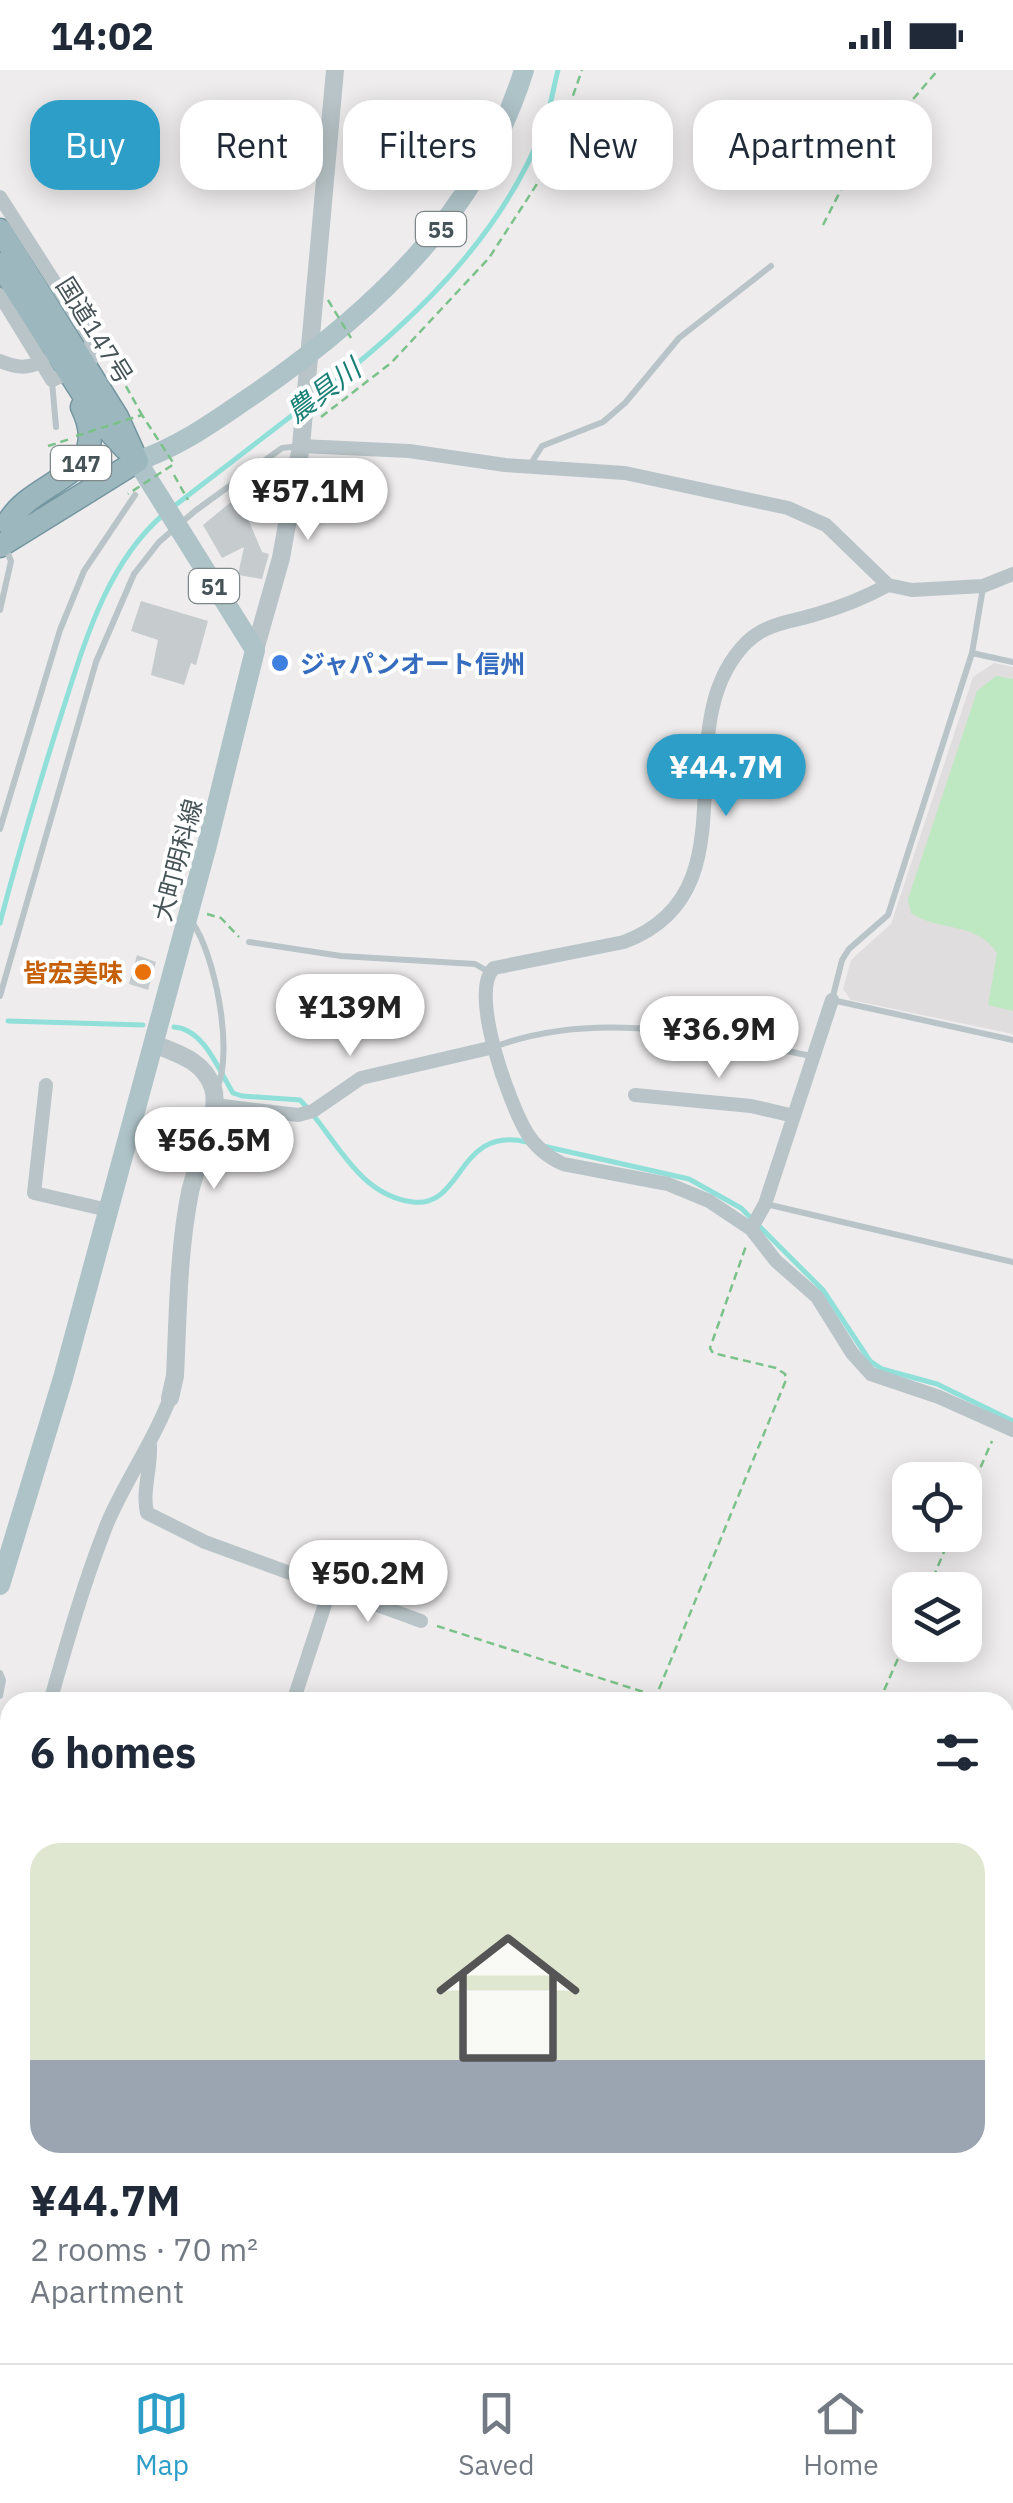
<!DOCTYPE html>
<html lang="en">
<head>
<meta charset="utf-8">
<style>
	:root { --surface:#fff; --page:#f2f2f3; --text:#1f2937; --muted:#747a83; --line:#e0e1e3; --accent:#2d9ec7 }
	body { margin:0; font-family:"IBM Plex Sans","Noto Sans JP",sans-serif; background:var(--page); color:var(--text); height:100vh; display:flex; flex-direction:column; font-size:38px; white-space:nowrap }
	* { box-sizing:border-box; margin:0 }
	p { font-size:32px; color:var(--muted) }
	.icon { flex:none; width:55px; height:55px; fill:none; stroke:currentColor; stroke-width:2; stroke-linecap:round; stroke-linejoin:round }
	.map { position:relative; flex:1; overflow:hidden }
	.panel { position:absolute; left:0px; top:1622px; width:1015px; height:672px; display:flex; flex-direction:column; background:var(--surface); border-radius:30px 30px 0 0; box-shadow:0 5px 25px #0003 }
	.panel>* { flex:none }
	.hud { position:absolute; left:30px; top:30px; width:955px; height:90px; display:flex; gap:20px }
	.fabs { position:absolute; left:892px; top:1392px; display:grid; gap:20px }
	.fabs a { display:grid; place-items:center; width:90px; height:90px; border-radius:20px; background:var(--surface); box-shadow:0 5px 25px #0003; font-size:50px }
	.price { position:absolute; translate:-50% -85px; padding:0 22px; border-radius:35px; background:#fff; color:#222; font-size:32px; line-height:65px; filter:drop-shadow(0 2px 5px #0008) }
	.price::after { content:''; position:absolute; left:50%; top:60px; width:30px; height:22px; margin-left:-15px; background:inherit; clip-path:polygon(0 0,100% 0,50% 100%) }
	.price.active { background:var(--accent); color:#fff }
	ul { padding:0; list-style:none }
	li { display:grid; align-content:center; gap:20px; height:530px; padding:0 30px }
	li+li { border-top:2px solid var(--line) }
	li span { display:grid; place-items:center; height:310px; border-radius:30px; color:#555 }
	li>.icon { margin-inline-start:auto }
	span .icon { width:180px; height:180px; fill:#fffc; stroke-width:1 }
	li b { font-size:42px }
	h2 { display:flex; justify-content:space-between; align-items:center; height:120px; padding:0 30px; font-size:42px }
	.chip { padding:0 35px; border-radius:30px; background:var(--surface); box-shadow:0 5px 25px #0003; font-size:35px; line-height:90px }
	.chip.active { background:var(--accent); color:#fff }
	.status { display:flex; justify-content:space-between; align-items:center; height:70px; padding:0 50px; background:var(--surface); direction:ltr }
	.status svg { height:28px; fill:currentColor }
	.tab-bar { display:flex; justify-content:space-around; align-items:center; height:140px; border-top:2px solid var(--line); background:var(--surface); font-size:28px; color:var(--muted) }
	.tab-bar a { display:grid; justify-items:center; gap:5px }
	.tab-bar .active { color:var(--accent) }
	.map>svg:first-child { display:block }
	.education { fill:#dfddde }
	.pitch { fill:#bee8c2 }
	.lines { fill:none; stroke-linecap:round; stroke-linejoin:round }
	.stream { stroke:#90e0d9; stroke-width:5 }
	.building { fill:#c6cbcd }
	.trunk-casing { stroke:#7497a1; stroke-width:25 }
	.path { stroke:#7ac289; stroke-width:2.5; stroke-dasharray:8 5; stroke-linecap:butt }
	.service { stroke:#b8c4c7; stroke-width:6 }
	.minor { stroke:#b8c4c7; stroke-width:14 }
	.tertiary { stroke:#b8c4c7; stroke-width:18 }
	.primary { stroke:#aec3c8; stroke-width:20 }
	.trunk { stroke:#9cb8be; stroke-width:22 }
	.path-bridge { stroke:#7ac289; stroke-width:2.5; stroke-dasharray:8 5; stroke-linecap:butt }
	.shop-dot { fill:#3f7fe0; stroke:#fff; stroke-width:4 }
	.food-dot { fill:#e8710a; stroke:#fff; stroke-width:4 }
	.labels { text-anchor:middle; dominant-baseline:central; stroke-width:8; stroke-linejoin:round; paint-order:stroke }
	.shield { fill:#fff; stroke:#7e8789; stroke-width:2.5 }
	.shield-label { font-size:22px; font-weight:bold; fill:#465457 }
	.street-label { font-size:25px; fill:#465457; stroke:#fff }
	.shop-label { font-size:25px; font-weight:bold; fill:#366cbe; stroke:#fff; text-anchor:start }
	.food-label { font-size:25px; font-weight:bold; fill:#c56008; stroke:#fff; text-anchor:end }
	.water-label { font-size:28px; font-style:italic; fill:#1a8077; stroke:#fff }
</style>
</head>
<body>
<div class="status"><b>14:02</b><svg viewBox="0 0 49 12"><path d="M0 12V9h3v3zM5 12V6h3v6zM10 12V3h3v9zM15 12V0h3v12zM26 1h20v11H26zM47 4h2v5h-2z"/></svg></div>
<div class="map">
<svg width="1013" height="2293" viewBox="0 0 1013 2293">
	<rect width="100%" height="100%" fill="#eeeced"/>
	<!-- education -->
	<path class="education" d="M994 593 1013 597V964L851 930 843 919 851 890 891 854 973 607Z"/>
	<!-- pitch -->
	<path class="pitch" d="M996 606 1013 609V941L988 935 997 883C976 851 939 862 911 843L908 829 977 621Z"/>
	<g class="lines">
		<!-- stream -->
		<path class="stream" d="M311 330C405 259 499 172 543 59 550 41 553 19 558 0
			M173 437 299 340
			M0 853C17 788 36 725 56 661 81 586 102 497 164 444
			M8 951 143 955
			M174 957C204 959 218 999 233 1023L242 1026 300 1030C335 1065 356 1125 413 1132 464 1138 457 1055 527 1072
			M543 1076 689 1109 741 1138 823 1220 870 1291 882 1299 937 1314 1013 1351"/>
	</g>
	<!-- building -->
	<path class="building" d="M271 398 284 402 279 427 238 420 248 411 268 412Z
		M238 426 250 440 246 444 262 482 269 484 262 509 238 505 244 477 222 488 203 455Z
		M141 531 208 551 196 595 191 593 184 615 151 605 158 570 131 561Z
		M137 885 156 892 148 920 129 914Z"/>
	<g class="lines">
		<defs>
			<path id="trunk" d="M0 160 117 347 137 391
				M0 194 101 352 125 378
				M8 453C32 408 116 407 82 337
				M0 476 137 391"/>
		</defs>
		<!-- trunk casing -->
		<use href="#trunk" class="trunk-casing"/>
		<!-- path -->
		<path class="path" d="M823 155 849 104 938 0
			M107 282 142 345
			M321 347 391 293 489 188 548 97 582 0
			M48 376 70 369
			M174 405 188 430
			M207 844 221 848 239 867
			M965 1433 992 1371
			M928 1520 951 1465
			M437 1556 675 1632
			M658 1632 659 1619 786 1310 785 1304 776 1298 713 1283 710 1278 746 1176
			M879 1632 910 1561
			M1005 1723 1013 1725
			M1005 2126 1013 2129
			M446 2285 454 2293"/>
		<!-- service -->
		<path class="service" d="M52 311 56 357
			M530 395 542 376 603 352 625 333 679 268 771 196
			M983 518 972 583 888 845 849 879 842 890 832 930 1013 970
			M0 540 11 491 6 479
			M972 583 1013 592
			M0 759 60 560 84 501 135 425
			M192 852C215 884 234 982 217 1018
			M249 872 341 886 475 894 489 902
			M0 926 96 592 134 504 159 472 195 441 282 378 301 376
			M494 977C598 938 708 966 812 986
			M766 1134 1013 1192
			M0 1603 3 1610 0 1626
			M1005 1919 1013 1901
			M853 2285V2293"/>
		<!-- minor -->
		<path class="minor" d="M0 127 91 269 90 293 84 296
			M0 225 52 310 68 303
			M0 291C17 298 27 299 43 291
			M301 376 409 381 505 395 625 403 788 438 826 455 888 515 912 520 983 516 1013 504
			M888 515C866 527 841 537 817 544 792 552 766 553 747 572 661 657 760 821 624 872L494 898C468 922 510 1035 527 1063 536 1078 548 1087 563 1094L668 1114 709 1131 751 1159 776 1191 817 1227 852 1283 871 1304 939 1327 1013 1360
			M46 1015 34 1123 108 1140
			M635 1025 751 1036 794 1046
			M215 1035 298 1045 313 1041 361 1008 494 977
			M751 1159 765 1134 832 930
			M150 1376C151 1399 142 1421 147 1443L205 1472 421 1551
			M50 1632C67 1572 84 1512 107 1454 125 1411 153 1373 170 1328
			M293 1632 330 1519
			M0 1785 10 1787
			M0 1962 10 1966
			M154 2285 156 2293
			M422 2293 428 2285"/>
		<!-- tertiary -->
		<path class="tertiary" d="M255 580 281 488 301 376 335 0
			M154 974C179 984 204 991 213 1018 221 1044 196 1094 190 1122 178 1182 178 1246 175 1306L170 1328"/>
		<!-- primary -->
		<path class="primary" d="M0 1515 63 1308 206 779 255 580 137 391C182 376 217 349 256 323 375 240 480 142 524 0"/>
		<!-- trunk -->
		<use href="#trunk" class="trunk"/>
		<!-- path-bridge -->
		<path class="path-bridge" d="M328 230 351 268
			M76 366 142 345 174 394 128 424"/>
	</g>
	<!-- markers -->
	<circle class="shop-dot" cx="280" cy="593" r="10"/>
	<circle class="food-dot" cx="143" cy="902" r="10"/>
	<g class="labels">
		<!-- shield labels -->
		<g class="shield">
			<rect x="416" y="142" width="50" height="34" rx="8"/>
			<rect x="51" y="376" width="60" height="34" rx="8"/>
			<rect x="189" y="499" width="50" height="34" rx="8"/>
		</g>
		<g class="shield-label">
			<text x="441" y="159">55</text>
			<text x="81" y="393">147</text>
			<text x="214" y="516">51</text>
		</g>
		<!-- street labels -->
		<g class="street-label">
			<text transform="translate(95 260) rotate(58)">国道147号</text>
			<text transform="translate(177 790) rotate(-75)">大町明科線</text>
		</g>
		<!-- shop labels -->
		<g class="shop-label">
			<text x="300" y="593">ジャパンオート信州</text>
		</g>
		<!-- food labels -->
		<g class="food-label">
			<text x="123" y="902">皆宏美味</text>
		</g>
		<!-- water labels -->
		<g class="water-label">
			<text transform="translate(323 320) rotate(-37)">農具川</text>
		</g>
	</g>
</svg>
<div class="fabs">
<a><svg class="icon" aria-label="locate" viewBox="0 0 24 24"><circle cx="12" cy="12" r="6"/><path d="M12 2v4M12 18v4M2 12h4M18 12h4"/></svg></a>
<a><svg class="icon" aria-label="layers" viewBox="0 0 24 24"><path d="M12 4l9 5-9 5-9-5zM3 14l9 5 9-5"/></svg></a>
</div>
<b class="price" style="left:308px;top:473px">¥57.1M</b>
<b class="price active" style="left:726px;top:749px">¥44.7M</b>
<b class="price" style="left:350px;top:989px">¥139M</b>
<b class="price" style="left:719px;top:1011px">¥36.9M</b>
<b class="price" style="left:214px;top:1122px">¥56.5M</b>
<b class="price" style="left:368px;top:1555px">¥50.2M</b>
<div class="hud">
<a class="chip active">Buy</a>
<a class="chip">Rent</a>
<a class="chip">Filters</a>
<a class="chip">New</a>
<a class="chip">Apartment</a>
</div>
<section class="panel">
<h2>6 homes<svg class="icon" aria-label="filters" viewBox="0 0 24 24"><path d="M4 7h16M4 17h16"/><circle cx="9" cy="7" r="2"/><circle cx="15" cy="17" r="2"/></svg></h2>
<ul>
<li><span style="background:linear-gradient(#dfe7d0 70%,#9aa5b1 0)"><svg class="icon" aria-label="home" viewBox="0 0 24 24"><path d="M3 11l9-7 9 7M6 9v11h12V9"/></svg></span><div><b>¥44.7M</b><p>2 rooms · 70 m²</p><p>Apartment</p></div></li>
</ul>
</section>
</div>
<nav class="tab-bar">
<a class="active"><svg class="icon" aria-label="map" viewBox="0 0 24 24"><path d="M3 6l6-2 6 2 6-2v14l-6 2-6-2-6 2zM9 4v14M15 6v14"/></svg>Map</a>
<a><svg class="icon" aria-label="saved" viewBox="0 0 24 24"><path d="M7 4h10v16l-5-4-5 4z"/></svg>Saved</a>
<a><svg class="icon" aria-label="home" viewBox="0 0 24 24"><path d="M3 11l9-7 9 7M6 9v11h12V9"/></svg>Home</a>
</nav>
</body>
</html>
